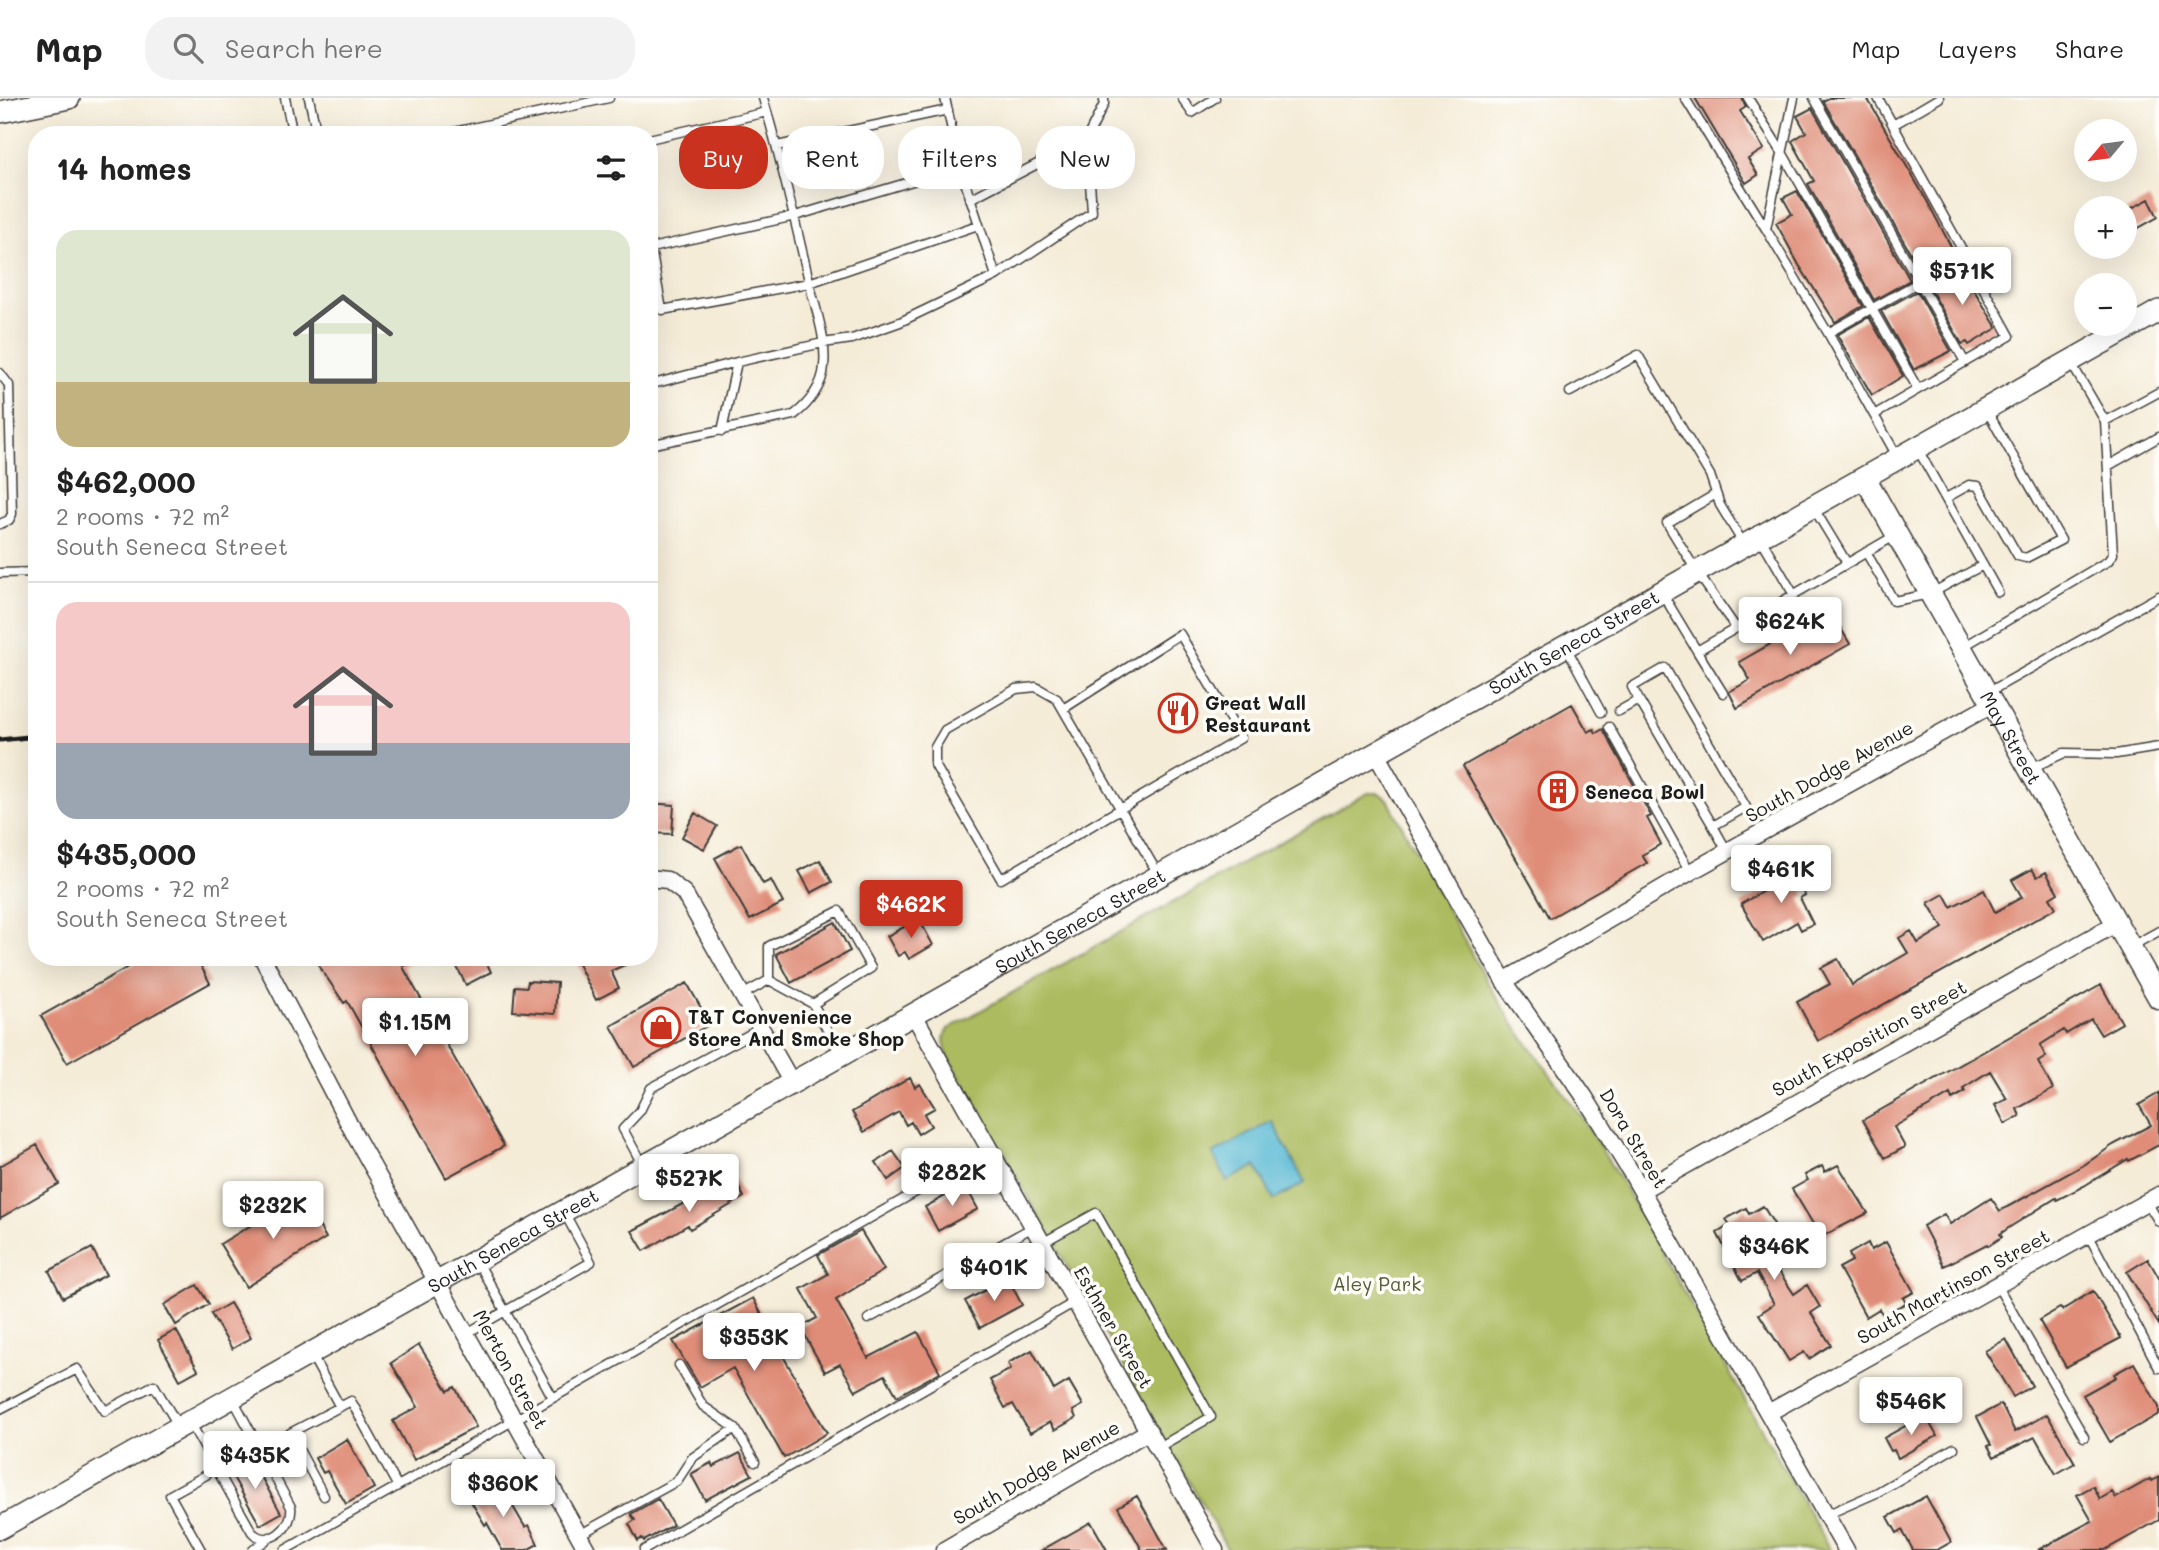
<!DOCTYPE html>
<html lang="en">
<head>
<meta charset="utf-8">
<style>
	:root { --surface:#fff; --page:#f2f2f2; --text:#222; --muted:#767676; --line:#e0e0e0; --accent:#c8321e }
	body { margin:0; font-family:Mali,sans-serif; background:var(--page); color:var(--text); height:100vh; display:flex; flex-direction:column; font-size:26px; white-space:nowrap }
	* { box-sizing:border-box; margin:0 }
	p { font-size:23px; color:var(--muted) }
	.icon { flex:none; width:38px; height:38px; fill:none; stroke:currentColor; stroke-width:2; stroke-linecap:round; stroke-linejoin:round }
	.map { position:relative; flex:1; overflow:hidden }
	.drawer { position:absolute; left:28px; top:28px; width:630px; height:840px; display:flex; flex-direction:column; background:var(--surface); border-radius:28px; box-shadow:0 7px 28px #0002 }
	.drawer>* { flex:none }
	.guide { position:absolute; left:679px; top:28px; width:665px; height:63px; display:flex; gap:14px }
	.needle { width:46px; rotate:241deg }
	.controls { position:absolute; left:2074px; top:21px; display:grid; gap:14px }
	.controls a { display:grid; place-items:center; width:63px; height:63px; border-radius:50%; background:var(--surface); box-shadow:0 7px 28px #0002; font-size:35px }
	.price { position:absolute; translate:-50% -60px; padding:0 16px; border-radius:7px; background:#fff; color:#222; font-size:23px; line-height:46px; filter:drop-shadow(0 2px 4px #0008) }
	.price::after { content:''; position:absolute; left:50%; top:42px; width:21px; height:16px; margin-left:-10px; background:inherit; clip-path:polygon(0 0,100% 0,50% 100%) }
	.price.active { background:var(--accent); color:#fff }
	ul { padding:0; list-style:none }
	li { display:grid; align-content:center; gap:14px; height:371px; padding:0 28px }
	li+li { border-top:2px solid var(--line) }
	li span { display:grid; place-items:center; height:217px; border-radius:21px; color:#555 }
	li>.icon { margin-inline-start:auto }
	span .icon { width:126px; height:126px; fill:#fffc; stroke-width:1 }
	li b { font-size:30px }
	h2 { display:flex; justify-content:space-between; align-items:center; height:84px; padding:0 28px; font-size:30px }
	.tag { padding:0 24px; border-radius:28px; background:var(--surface); box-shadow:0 7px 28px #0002; font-size:24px; line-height:63px }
	.tag.active { background:var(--accent); color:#fff }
	header { display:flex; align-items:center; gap:42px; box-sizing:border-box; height:98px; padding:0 35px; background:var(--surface); border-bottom:2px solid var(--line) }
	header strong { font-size:33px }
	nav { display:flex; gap:38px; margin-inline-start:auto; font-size:24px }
	.search { width:490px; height:63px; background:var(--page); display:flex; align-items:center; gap:18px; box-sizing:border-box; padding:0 24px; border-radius:28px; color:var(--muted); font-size:26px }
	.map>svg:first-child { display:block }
	.green { fill:#acbb5e; stroke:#646c3d; stroke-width:2 }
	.water { fill:#54b8d3; stroke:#386a78; stroke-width:2 }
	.building { fill:#df8d78 }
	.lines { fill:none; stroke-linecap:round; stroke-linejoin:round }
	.lane-casing { stroke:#3d3b38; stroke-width:11 }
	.street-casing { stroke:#3d3b38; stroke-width:19 }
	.secondary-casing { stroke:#3d3b38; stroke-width:24 }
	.lane { stroke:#fff; stroke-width:8 }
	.street { stroke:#fff; stroke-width:16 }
	.secondary { stroke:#fff; stroke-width:21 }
	.rail { stroke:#1c1c1c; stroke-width:5 }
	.labels { text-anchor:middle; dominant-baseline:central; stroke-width:7; stroke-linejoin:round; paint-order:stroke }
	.street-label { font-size:19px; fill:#1c1c1c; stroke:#fdfcf7 }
	.poi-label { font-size:19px; font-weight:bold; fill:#1c1c1c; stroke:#fdfcf7; text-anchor:start }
	.park-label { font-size:19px; fill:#565c36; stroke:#fdfcf7 }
</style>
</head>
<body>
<header>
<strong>Map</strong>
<div class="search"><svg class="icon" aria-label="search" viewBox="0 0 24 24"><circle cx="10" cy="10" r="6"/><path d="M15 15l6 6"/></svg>Search here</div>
<nav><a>Map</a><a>Layers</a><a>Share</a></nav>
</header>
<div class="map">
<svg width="2159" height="1452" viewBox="0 0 2159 1452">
	<rect width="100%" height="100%" fill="#fdfcf7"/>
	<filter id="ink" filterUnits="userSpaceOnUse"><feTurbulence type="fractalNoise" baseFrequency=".0143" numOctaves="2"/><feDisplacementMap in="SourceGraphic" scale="14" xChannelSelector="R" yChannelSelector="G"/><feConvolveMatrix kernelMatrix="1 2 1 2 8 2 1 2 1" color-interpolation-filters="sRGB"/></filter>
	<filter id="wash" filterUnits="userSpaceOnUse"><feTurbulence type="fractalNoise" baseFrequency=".00686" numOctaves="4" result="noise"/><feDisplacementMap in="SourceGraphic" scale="28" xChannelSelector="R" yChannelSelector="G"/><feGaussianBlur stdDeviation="1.57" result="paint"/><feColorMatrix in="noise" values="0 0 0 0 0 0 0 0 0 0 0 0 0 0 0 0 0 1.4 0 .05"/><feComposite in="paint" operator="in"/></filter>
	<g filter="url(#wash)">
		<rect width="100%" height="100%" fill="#f5ecd8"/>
		<!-- green -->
		<path class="green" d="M1368 695H1379L1388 702 1483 877 1512 924 1581 1018 1625 1090 1830 1452H1228L948 958C944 947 942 940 948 931Z"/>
		<!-- water -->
		<path class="water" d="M1272 1023 1305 1085 1274 1102 1256 1068 1227 1083 1213 1056Z"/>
		<g id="blocks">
			<!-- building -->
			<path class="building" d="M1695 0H1742L1746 9 1740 13 1764 51 1748 61 1758 77 1746 85Z
				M1829 0H1867L1927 103 1954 154 1952 155 1953 158 1922 175 1823 3Z
				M1812 10 1910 182 1874 202 1808 86 1814 83 1792 43 1806 34 1797 18Z
				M1797 93 1863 208 1835 224 1799 167 1776 125 1792 116 1783 100Z
				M2149 101 2158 119 2124 138V114Z
				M1960 169 1997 230 1969 247 1967 244 1962 246 1928 187Z
				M1917 193 1951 253 1914 272 1881 213Z
				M1869 219 1903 278 1872 297 1837 237Z
				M1830 512 1850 546 1737 610 1729 594 1750 582 1739 564Z
				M1572 606 1588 634 1594 631 1596 635 1603 631 1651 718 1647 720 1661 746 1642 757 1647 765 1550 820 1463 668Z
				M649 705 674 707 672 736 649 735Z
				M695 715 717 728 704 751 682 739Z
				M741 746 763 786 771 782 783 805 750 822 715 760Z
				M820 762 832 784 811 795 799 773Z
				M1804 765 1816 786 1803 793 1805 797 1800 800 1813 826 1801 832 1797 824 1763 844 1741 806 1791 777 1789 773Z
				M2032 771 2037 779 2046 774 2058 795 2050 800 2056 810 1818 943 1797 904 1830 886 1821 870 1838 861 1852 887 1908 855 1899 840 1911 833 1918 845 1943 830 1928 805 1944 796 1951 809 1984 792 1995 814 2022 799 2012 782Z
				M919 821 933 847 909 861 905 854 898 858 887 838Z
				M835 824 850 853 791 885 776 856Z
				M146 859H196L210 885 67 965 41 918Z
				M313 859H418L403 869 504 1048 446 1080 347 903 344 905Z
				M452 859H484L491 874 466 887Z
				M591 859H642L611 873 619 890 596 902 578 866Z
				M528 883 557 885 555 916 513 913 515 888 527 889Z
				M687 885 710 926 634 969 611 928Z
				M2101 887 2122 925 2101 937 2091 921 2066 936 2064 932 2040 947 2046 959 2038 964 2053 991 2017 1011 2020 1018 2005 1026 1995 1007 2007 1001 1990 973 1963 990 1965 994 1952 1001 1950 996 1894 1029 1905 1049 1885 1060 1863 1022Z
				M910 980 915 989 920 986 935 1010 924 1016 931 1028 918 1036 911 1024 906 1027 899 1014 864 1034 852 1014Z
				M2159 995V1047L2129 1063 2128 1061 2084 1088 2057 1102 2056 1100 2010 1129 2000 1136 2002 1139 1988 1148 1987 1146 1944 1168 1923 1128 1944 1116 1950 1126 1991 1100 2000 1113 2084 1067 2113 1047 2151 1027 2139 1007Z
				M37 1047 59 1086 0 1120V1068Z
				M893 1053 905 1070 888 1082 876 1064Z
				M1838 1067 1868 1115 1821 1139 1792 1091 1808 1082 1805 1077 1822 1068 1825 1074Z
				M733 1079 744 1099 690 1131 688 1127 644 1153 632 1133Z
				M965 1087 978 1111 938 1133 925 1109Z
				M301 1097 326 1140 246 1189 220 1146Z
				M1763 1108 1792 1156 1776 1165 1780 1171 1778 1172 1794 1196 1807 1187 1820 1209 1811 1215 1831 1247 1809 1261 1804 1254 1789 1263 1759 1216 1774 1206 1757 1175 1742 1183 1717 1135 1730 1127 1726 1121 1746 1110 1749 1116Z
				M861 1133 884 1172 836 1202 868 1260 918 1234 940 1274 897 1298 885 1277 856 1293 840 1266 825 1274 800 1229 817 1220 801 1191 828 1176 818 1157Z
				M1886 1144 1914 1194 1903 1200 1906 1205 1883 1217 1879 1211 1866 1219 1839 1170 1852 1163 1849 1156 1868 1145 1871 1152Z
				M92 1150 106 1177 63 1200 49 1173Z
				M2148 1161 2159 1180V1227L2127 1174Z
				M1008 1180 1022 1207 980 1230 965 1203Z
				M197 1187 209 1206 176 1227 164 1207Z
				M2093 1193 2121 1240 2066 1269 2039 1222 2060 1210 2062 1212Z
				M753 1200 767 1227 766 1228 827 1335 784 1360 733 1270 700 1289 673 1243Z
				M230 1205 251 1240 232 1251 211 1216Z
				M176 1232 198 1272 180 1282 158 1242Z
				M2006 1241 2032 1288 2013 1299 1985 1253Z
				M419 1247 448 1293 455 1289 476 1329 414 1362 393 1323 418 1309 391 1265Z
				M1032 1252 1054 1292 1069 1283 1083 1307 1073 1313 1076 1320 1055 1332 1050 1324 1030 1335 1013 1306 1005 1310 990 1282 1011 1271 1008 1265Z
				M2134 1265 2159 1309V1316L2110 1344 2083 1297 2116 1279 2114 1276Z
				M2001 1306 2015 1334 2047 1316 2075 1365 2056 1376 2035 1339 1994 1359 1988 1348 1991 1347 1977 1319Z
				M1925 1317 1937 1338 1898 1360 1894 1352 1891 1353 1884 1340Z
				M347 1341 374 1390 346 1406 327 1373 323 1375 315 1360Z
				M740 1355 752 1377 705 1402 691 1376 711 1365 713 1369Z
				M251 1360 281 1415 260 1427 229 1372Z
				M2159 1379V1422L2105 1452H2038L2092 1423 2077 1397 2093 1388 2100 1401 2112 1394 2116 1400 2150 1381 2152 1383Z
				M498 1383 525 1429 529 1427 538 1446 527 1452H502L487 1425 485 1427 469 1400Z
				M1137 1398 1167 1452H1142L1118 1409Z
				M1926 1398 1951 1444 1937 1452H1913L1902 1432 1897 1435 1888 1419Z
				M658 1401 673 1427 644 1443 642 1440 638 1443 629 1426 635 1422 631 1416Z
				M1091 1424 1107 1452H1042Z"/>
		</g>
	</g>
	<g filter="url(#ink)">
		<use href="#blocks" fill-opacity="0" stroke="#3d3b38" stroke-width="2"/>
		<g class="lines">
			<defs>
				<path id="lane" d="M285 0 293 37
					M309 0 317 37
					M1182 0 1192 15 1215 0
					M1685 0 1766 131
					M1748 0 1783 56 1918 291
					M1794 0 1766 131 1828 235 1897 358
					M1814 0 1965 264
					M1878 0 1893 27
					M440 37 609 0
					M649 41 767 14
					M777 48 948 12
					M960 69 795 118 651 150 662 212 809 185 978 127
					M970 101 1087 40
					M996 178 1092 114 1087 40 1104 6V0
					M1828 235 1966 158
					M0 275 9 287 12 416 9 422 0 426
					M649 287 737 264 823 245 852 241 900 224 996 178 960 69 945 0
					M1570 294 1638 257 1710 377 1720 407 1743 445
					M1874 317 2010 238 1893 27 1939 0
					M2105 323 2159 294
					M722 333 737 264
					M649 347 794 317C809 306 823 287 824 268 827 240 815 210 809 183 795 122 781 61 763 0
					M1917 350 1998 494
					M2108 368 2159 339
					M1716 396 1667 425 1697 474 1736 530
					M1946 400 1969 387 1978 388 2018 458 2026 460 2061 442 1986 311
					M1813 409 1847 465
					M1760 439 1794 497
					M1866 454 1894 503 1930 496 1983 467
					M0 475 37 474
					M1662 495 1697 553
					M1964 548 2108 463 2113 456 2105 323 2070 263
					M1566 549 1601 614
					M1723 595 1697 553 1896 437
					M1987 595 2159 498
					M1063 611 1180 536 1241 640 1001 781 935 667V649L945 632 1016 591 1036 589 1057 601 1158 776
					M1619 613 1639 602 1713 728 1746 709 1665 570 1632 589 1639 602
					M1609 629 1690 774
					M2029 671 2064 655 2116 656 2159 649
					M1713 728 1727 753
					M2130 849 2159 833
					M742 897 769 882
					M813 906 871 870 839 813 769 848V882L813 906 840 955
					M642 1066 623 1031 640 1013 651 990 761 930
					M2147 1104 2159 1124
					M2088 1136 2159 1270
					M1042 1145 1096 1115 1211 1319 1159 1349
					M478 1164 553 1300
					M1997 1187 2084 1339
					M868 1221 1033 1129
					M467 1235 591 1164 564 1114
					M311 1256 340 1309
					M679 1267 703 1308 735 1330
					M0 1311 77 1271 105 1313 154 1287 179 1329
					M191 1326 252 1434C268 1451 294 1429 291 1409L233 1301
					M324 1398 290 1335 351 1303 397 1387
					M1826 1417 1876 1395 1954 1350
					M579 1437 677 1383 692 1360 735 1330 755 1364
					M201 1452 170 1397 206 1377 214 1366 255 1343
					M253 1452 270 1439
					M285 1452 990 1052
					M644 1452 1075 1204"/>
				<path id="street" d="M1376 656 1504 883 1584 998 1632 1076 1846 1452
					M649 780 667 782 684 795 792 985
					M262 859 357 1041 587 1452
					M1504 883 1690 774 1993 606
					M914 917 1215 1452
					M1642 1092 2117 825
					M1768 1315 2159 1097
					M944 1452 1149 1333"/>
				<g id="secondary">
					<path d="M0 14 69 0"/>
					<path id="s1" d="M1865 380 2159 900"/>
					<path id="s2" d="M0 1430 792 985 2159 213"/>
				</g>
			</defs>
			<!-- lane casing -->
			<use href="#lane" class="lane-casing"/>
			<!-- street casing -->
			<use href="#street" class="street-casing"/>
			<!-- secondary casing -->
			<use href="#secondary" class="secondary-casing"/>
			<!-- lane -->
			<use href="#lane" class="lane"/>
			<!-- street -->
			<use href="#street" class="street"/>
			<!-- secondary -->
			<use href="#secondary" class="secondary"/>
			<!-- rail -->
			<path class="rail" d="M0 642 37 638"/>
		</g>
	</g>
	<!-- icons -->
	<defs>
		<symbol id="restaurant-ring" viewBox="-11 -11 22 22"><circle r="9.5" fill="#fdfcf7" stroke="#c8321e" stroke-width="1.5"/><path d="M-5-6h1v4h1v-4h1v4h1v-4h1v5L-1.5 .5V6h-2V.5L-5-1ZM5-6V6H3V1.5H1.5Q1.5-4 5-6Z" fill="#c8321e"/></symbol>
		<symbol id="building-ring" viewBox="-11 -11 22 22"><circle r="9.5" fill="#fdfcf7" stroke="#c8321e" stroke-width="1.5"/><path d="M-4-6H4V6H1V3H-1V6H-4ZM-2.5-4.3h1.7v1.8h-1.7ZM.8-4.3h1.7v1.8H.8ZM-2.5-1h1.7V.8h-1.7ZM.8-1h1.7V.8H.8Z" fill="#c8321e"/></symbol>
		<symbol id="shop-ring" viewBox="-11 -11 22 22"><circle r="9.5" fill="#fdfcf7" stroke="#c8321e" stroke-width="1.5"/><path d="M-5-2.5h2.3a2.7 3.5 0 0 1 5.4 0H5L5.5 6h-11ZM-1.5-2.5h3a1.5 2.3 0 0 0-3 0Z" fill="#c8321e"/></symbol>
	</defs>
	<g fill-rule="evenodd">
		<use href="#restaurant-ring" x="1156" y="593" width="44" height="44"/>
		<use href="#building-ring" x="1536" y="671" width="44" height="44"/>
		<use href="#shop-ring" x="639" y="907" width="44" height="44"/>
	</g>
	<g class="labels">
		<!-- street labels -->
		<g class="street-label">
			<text stroke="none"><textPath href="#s2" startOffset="1806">South Seneca Street</textPath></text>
			<text stroke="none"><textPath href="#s1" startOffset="298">May Street</textPath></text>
			<text transform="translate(1829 673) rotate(-29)">South Dodge Avenue</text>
			<text stroke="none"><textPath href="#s2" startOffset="1239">South Seneca Street</textPath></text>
			<text transform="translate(1869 940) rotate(-29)">South Exposition Street</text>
			<text transform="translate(1634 1040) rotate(59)">Dora Street</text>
			<text stroke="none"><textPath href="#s2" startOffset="588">South Seneca Street</textPath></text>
			<text transform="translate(1953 1188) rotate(-29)">South Martinson Street</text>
			<text transform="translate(1114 1229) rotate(60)">Esthner Street</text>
			<text transform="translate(511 1271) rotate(61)">Merton Street</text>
			<text transform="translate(1036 1374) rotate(-30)">South Dodge Avenue</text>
		</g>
		<!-- poi labels -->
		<g class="poi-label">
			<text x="1205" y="604">Great Wall<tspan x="1205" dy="22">Restaurant</tspan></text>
			<text x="1585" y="693">Seneca Bowl</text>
			<text x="688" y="918">T&amp;T Convenience<tspan x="688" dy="22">Store And Smoke Shop</tspan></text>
		</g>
		<!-- park labels -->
		<g class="park-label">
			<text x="1377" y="1185">Aley Park</text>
		</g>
	</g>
</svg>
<div class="controls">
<a><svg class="needle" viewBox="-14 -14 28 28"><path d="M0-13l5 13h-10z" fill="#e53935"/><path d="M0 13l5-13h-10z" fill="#767676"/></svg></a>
<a>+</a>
<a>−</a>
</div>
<b class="price" style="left:1962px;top:209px">$571K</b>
<b class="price" style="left:1790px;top:559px">$624K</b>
<b class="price" style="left:1781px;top:807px">$461K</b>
<b class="price active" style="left:911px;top:842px">$462K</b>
<b class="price" style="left:415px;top:960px">$1.15M</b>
<b class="price" style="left:952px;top:1110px">$282K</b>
<b class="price" style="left:689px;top:1116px">$527K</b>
<b class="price" style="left:273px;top:1143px">$232K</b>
<b class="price" style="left:1774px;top:1184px">$346K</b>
<b class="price" style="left:994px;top:1205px">$401K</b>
<b class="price" style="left:754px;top:1275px">$353K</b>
<b class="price" style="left:1911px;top:1339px">$546K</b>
<b class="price" style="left:255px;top:1393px">$435K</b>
<b class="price" style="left:503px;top:1421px">$360K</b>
<div class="guide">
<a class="tag active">Buy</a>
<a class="tag">Rent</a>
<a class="tag">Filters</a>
<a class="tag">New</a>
</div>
<section class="drawer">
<h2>14 homes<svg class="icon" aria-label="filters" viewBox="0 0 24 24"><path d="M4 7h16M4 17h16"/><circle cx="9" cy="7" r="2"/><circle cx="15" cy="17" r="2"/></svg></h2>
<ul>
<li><span style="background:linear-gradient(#dfe7d0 70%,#c2b280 0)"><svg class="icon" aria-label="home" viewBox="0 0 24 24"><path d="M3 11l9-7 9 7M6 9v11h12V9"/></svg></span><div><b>$462,000</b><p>2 rooms · 72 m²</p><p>South Seneca Street</p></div></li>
<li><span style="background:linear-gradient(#f6c9c9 65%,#9aa5b1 0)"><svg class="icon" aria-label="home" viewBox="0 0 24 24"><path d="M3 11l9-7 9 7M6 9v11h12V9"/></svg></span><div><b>$435,000</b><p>2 rooms · 72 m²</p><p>South Seneca Street</p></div></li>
</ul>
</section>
</div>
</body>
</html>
